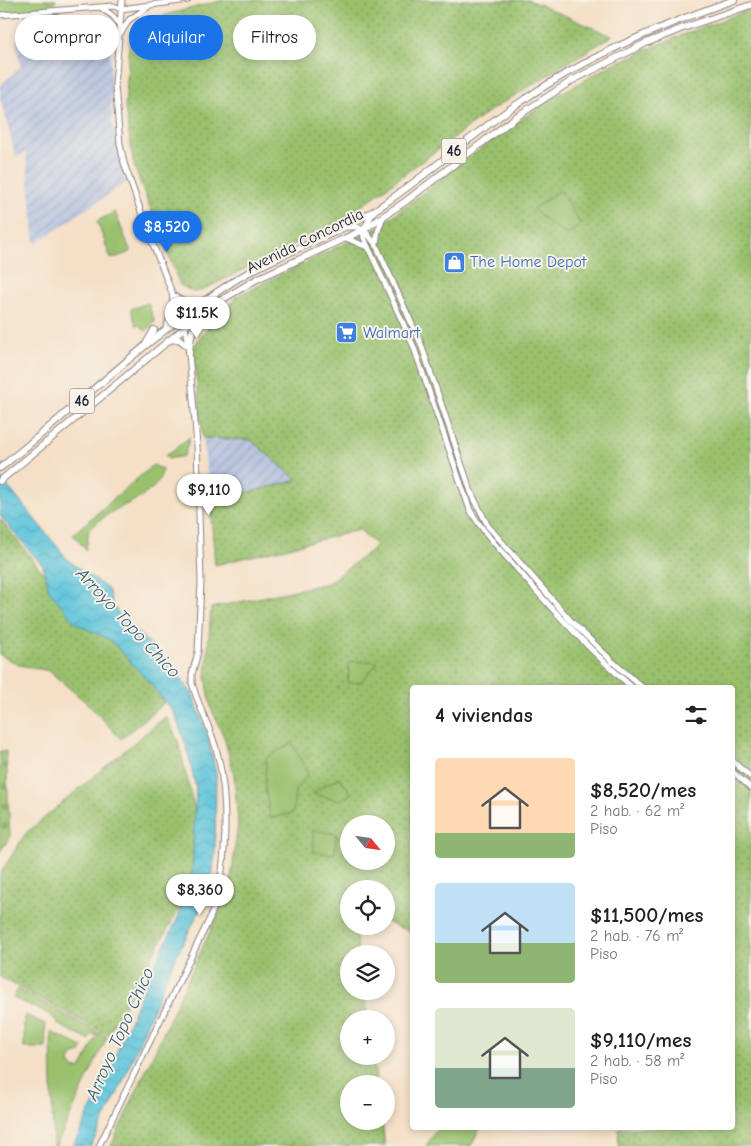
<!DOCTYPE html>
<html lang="es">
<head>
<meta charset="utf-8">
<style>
	:root { --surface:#fff; --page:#f2f2f2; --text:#222; --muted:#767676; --accent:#1a73e8 }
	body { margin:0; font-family:"Comic Neue",sans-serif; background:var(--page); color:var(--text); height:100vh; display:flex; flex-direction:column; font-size:19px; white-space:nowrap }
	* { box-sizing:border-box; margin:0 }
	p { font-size:16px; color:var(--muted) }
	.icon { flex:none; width:28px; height:28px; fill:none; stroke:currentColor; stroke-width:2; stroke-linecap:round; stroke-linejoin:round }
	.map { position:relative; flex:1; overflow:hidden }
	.side { position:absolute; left:410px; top:685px; width:325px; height:445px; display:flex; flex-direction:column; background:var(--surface); border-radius:5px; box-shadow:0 2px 8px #0003 }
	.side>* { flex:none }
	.guide { position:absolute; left:15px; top:15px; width:320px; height:45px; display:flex; gap:10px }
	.needle { width:32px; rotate:119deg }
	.buttons { position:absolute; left:340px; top:815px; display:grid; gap:10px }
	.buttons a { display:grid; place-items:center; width:55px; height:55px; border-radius:50%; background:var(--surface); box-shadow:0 2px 8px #0003; font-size:25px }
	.price { position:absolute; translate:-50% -42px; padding:0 11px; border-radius:18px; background:#fff; color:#222; font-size:16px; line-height:32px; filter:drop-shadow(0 1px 2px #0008) }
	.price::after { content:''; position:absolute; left:50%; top:30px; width:15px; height:11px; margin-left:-8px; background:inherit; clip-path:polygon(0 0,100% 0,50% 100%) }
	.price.on { background:var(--accent); color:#fff }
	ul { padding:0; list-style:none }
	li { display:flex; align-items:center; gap:15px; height:125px; padding:0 25px }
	li span { display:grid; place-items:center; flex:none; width:140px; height:100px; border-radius:5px; color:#555 }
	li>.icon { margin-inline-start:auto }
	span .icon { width:60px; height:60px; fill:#fffc; stroke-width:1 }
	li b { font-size:21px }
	h2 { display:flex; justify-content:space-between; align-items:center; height:60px; padding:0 25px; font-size:21px }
	.tag { padding:0 18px; border-radius:22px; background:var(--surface); box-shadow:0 2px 8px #0003; font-size:18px; line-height:45px }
	.tag.on { background:var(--accent); color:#fff }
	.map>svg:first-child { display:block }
	.industrial { fill:url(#industrial-furrows) }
	.grass { fill:url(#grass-dots); stroke:#5e7254; fill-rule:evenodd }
	.cemetery { fill:url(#cemetery-stones); stroke:#5e7254 }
	.green { fill:#99c16d; stroke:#5e7254 }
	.water { fill:url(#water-waves); stroke:#40748b }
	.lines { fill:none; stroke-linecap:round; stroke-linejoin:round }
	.minor-casing { stroke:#8c8181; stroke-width:7 }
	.major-casing { stroke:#8c8181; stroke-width:8 }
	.minor { stroke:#fff; stroke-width:5 }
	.major { stroke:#fff; stroke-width:6 }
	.labels { text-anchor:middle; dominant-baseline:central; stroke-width:4; stroke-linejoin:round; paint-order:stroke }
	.shield { fill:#f7f3e8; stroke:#62616f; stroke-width:1 }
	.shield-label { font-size:15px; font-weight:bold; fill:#22223b }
	.street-label { font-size:16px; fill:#22223b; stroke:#f7f3e8 }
	.shop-label { font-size:16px; fill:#366cbe; stroke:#f7f3e8; text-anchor:start }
	.water-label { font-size:18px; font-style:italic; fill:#375b73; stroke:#f7f3e8 }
</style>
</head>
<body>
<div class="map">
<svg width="751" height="1146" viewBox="0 0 751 1146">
	<defs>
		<pattern id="industrial-furrows" width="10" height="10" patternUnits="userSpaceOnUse" patternTransform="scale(1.25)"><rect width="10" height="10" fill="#b9c4de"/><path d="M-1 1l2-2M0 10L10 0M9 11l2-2" fill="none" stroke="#9fa8bf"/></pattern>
		<pattern id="grass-dots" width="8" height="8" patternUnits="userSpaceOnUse" patternTransform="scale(1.25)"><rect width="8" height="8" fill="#99c16d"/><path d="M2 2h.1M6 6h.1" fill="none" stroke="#7c9c5b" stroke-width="1.8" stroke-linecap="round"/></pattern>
		<pattern id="cemetery-stones" width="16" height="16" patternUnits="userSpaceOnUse" patternTransform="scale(1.25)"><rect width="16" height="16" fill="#99c16d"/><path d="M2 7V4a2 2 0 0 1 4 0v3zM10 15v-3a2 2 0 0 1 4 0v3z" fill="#7c9c5b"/></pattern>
		<pattern id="water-waves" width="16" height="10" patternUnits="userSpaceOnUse" patternTransform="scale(1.25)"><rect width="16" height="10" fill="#5ec5db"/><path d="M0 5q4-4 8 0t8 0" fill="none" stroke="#51a9bd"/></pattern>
	</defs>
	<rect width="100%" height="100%" fill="#f7f3e8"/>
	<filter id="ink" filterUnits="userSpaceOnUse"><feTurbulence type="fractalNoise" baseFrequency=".02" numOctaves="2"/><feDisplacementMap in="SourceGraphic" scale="10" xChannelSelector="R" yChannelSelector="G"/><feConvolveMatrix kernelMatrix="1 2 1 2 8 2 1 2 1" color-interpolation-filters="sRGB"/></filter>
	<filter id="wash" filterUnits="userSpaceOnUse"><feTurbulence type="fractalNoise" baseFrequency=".0096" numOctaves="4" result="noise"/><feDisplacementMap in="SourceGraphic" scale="20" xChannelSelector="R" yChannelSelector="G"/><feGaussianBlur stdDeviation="1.12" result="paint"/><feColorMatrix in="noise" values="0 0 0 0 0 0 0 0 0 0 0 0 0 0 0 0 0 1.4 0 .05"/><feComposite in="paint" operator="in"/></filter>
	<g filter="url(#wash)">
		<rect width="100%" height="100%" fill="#f5e0c7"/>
		<!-- industrial -->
		<path class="industrial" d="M60 17 109 18 112 122 125 173 122 177 128 181 35 244 26 152 16 157 0 98V86L21 67 16 42Z
			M203 438 251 440 297 480 210 502Z"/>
		<!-- grass -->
		<path class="grass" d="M224 0H529L612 36 491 110 344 219 201 291 193 292 180 285 134 166 125 108 130 32 141 21Z
			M751 9V1146H618L619 1128H732V688H412V932L386 922V889H349V926H355L358 954H349V991H364L368 1019H349V1056H373L377 1084H349V1121H382L385 1146H111L230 888 238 823 234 774 224 737 211 708 206 677 211 608 328 583 377 546 360 530 215 565 210 502 297 480 251 440 203 438 193 347 211 324 225 312 235 297 380 226 457 166 544 103 611 65 682 35ZM349 824H386V861H349Z
			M0 519 62 596 77 599 148 675 164 703 121 739 88 704 49 671 19 665 0 655Z
			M166 716 178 741 194 807 197 852 193 884 108 1035 0 977V874L26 833Z"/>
		<!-- cemetery -->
		<path class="cemetery" d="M0 751H6L10 837 0 852Z"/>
		<!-- green -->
		<path class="green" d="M0 0H56L49 11 0 16Z
			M560 190 581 225 567 235 549 223 533 209Z
			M115 212 131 252 111 259 97 221Z
			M148 303 155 322 146 331 140 326 136 325 131 309Z
			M190 437 184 456 168 459 165 456Z
			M153 465 162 469C161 493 126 503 110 513 102 518 95 524 89 530L86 550 73 534Z
			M372 661 378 663 360 682 348 683 349 662Z
			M292 743 308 774 295 790 293 813 271 818 265 789 266 758Z
			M340 778 351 794 339 800 313 794 325 785Z
			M313 830 336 834 335 854 314 852Z
			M18 989 107 1037 56 1146H53L51 1032 83 1047 79 1054 74 1055 69 1062 73 1068 78 1069 82 1067 97 1036 92 1034 88 1040 59 1025 53 1017 47 1013 13 998Z
			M26 1015 45 1024 46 1048H24V1016Z
			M438 1128H480L471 1146H426Z"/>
		<!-- water -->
		<path class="water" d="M0 477 70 562 108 589 113 605 119 614 170 664 193 695 207 734 216 774 215 852 213 871 205 900 168 973 121 1086 91 1146H73L104 1082 148 978 178 918 192 874 196 789 186 744 174 713 150 683 110 640 79 625 74 621 49 590 43 566 0 516Z"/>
	</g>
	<g filter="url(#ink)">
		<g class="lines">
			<defs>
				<path id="minor" d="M100 7 113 16 120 25
					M0 15 100 7 114 6 121 9 188 0
					M121 33 129 20 148 7
					M373 213 363 230 364 238 413 345 470 510C483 532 501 551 518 570 554 612 591 652 633 688
					M347 227H357L366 232 376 245 387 269 421 344 471 492 488 526 571 621 613 662 643 688
					M346 238 367 247
					M376 244 378 231 383 217
					M732 761 751 777
					M732 771 751 788
					M99 1146 210 918C228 874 229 798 217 752 211 728 198 706 192 683V674L198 652 201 581 197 445 189 354 185 326 147 229 124 163 120 144 115 85 122 0"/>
				<path id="major" d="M173 296 185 303 201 302
					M167 326 174 310 173 296
					M169 340 179 339 188 346
					M146 344 154 330
					M189 354C189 339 192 327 201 315
					M0 468C77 407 150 334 234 281 278 253 330 239 375 210 423 179 466 139 513 107 581 59 656 27 734 0
					M0 481 208 308 257 279 363 230 406 201 516 117 573 80 646 43 683 28 751 5"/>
			</defs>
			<!-- minor casing -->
			<use href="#minor" class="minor-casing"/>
			<!-- major casing -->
			<use href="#major" class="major-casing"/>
			<!-- minor -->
			<use href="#minor" class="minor"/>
			<!-- major -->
			<use href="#major" class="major"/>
		</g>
	</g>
	<!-- icons -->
	<defs>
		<symbol id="shop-square" viewBox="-11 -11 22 22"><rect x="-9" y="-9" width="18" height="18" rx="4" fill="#3f7fe0" stroke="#f7f3e8"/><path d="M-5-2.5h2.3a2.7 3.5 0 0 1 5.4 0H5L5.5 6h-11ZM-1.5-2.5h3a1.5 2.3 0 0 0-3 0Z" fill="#fff"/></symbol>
		<symbol id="supermarket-square" viewBox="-11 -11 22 22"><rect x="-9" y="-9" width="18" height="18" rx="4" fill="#3f7fe0" stroke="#f7f3e8"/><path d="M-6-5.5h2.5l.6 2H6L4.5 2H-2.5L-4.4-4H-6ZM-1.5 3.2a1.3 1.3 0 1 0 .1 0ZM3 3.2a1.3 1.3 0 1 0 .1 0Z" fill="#fff"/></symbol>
	</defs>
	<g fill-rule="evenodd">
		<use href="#shop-square" x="442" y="250" width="25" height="25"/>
		<use href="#supermarket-square" x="334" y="320" width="25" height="25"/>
	</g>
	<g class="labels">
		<!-- shield labels -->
		<g class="shield">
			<rect x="441.5" y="138.5" width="25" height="25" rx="4"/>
			<rect x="69.5" y="388.5" width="25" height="25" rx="4"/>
		</g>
		<g class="shield-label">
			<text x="454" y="151">46</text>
			<text x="82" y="401">46</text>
		</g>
		<!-- street labels -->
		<g class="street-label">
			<text transform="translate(305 241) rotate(-26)">Avenida Concordia</text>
		</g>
		<!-- shop labels -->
		<g class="shop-label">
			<text x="470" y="262">The Home Depot</text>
			<text x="363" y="333">Walmart</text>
		</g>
		<!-- water labels -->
		<g class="water-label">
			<text transform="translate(128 623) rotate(47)">Arroyo Topo Chico</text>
			<text transform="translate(120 1034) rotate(-66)">Arroyo Topo Chico</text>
		</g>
	</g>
</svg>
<div class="buttons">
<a><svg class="needle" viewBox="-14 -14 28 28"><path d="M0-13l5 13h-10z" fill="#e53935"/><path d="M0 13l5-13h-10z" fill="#767676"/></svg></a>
<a><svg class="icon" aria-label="locate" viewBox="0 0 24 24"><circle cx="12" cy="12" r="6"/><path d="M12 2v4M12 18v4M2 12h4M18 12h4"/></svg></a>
<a><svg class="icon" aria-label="layers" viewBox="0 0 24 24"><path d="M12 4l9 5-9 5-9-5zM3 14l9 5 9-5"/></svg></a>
<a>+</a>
<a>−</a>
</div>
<b class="price on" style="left:167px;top:253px">$8,520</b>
<b class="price" style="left:197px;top:339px">$11.5K</b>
<b class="price" style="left:209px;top:516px">$9,110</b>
<b class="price" style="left:200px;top:916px">$8,360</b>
<div class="guide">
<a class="tag">Comprar</a>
<a class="tag on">Alquilar</a>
<a class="tag">Filtros</a>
</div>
<section class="side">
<h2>4 viviendas<svg class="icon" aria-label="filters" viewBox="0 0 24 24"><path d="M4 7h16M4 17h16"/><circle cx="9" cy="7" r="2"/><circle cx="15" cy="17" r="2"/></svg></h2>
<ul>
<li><span style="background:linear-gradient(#ffd9b3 75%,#8fb573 0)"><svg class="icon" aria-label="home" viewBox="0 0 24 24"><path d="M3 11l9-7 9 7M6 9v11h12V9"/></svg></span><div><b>$8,520/mes</b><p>2 hab. · 62 m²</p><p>Piso</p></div></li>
<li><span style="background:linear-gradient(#bfe0f5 60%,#8fb573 0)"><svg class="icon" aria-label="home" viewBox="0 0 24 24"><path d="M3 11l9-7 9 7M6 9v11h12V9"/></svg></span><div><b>$11,500/mes</b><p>2 hab. · 76 m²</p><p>Piso</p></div></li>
<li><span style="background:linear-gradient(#dfe7d0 60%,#7fa58c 0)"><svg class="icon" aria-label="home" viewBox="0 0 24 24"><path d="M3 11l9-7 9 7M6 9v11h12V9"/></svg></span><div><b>$9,110/mes</b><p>2 hab. · 58 m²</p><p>Piso</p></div></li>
</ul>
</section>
</div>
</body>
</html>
